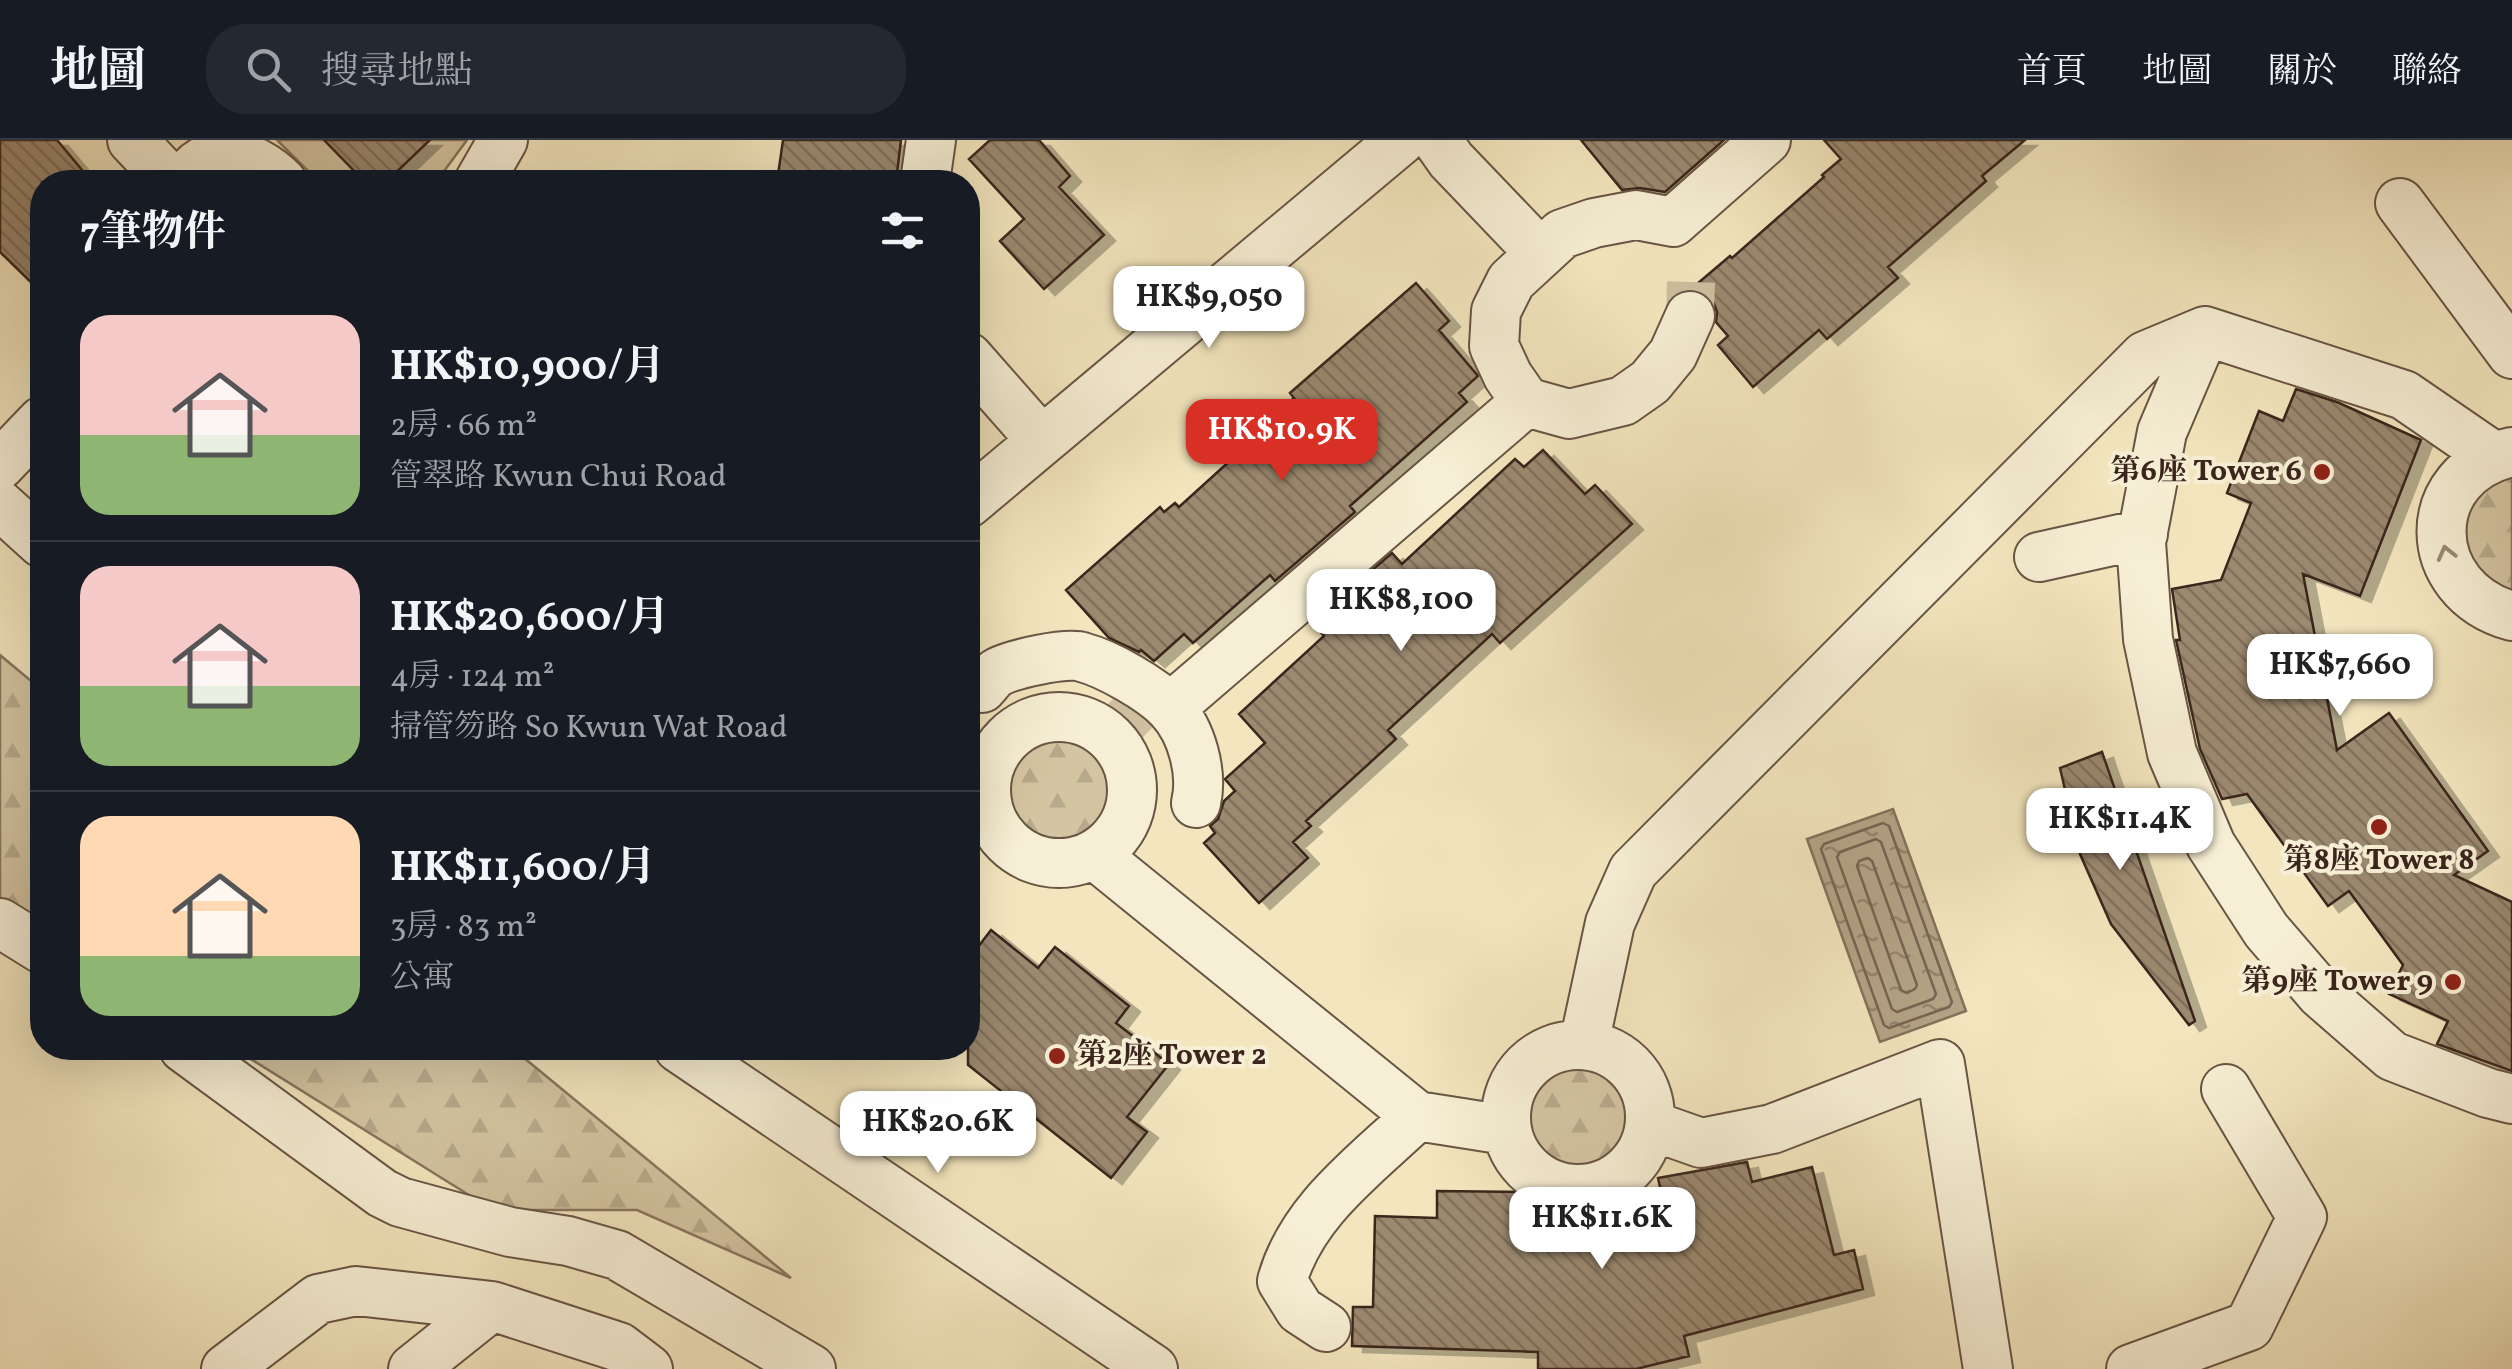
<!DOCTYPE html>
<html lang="zh-TW">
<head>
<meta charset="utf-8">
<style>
	:root { --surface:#171b24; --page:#242831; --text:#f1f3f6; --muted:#9ea1a6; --line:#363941; --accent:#d93025 }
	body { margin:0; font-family:Vollkorn,"Noto Serif TC",serif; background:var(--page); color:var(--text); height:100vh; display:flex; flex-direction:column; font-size:38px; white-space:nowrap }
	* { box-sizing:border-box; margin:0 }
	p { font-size:32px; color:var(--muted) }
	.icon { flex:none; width:55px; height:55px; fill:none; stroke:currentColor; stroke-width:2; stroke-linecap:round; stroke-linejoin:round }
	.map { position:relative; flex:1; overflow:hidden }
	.drawer { position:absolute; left:30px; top:30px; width:950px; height:890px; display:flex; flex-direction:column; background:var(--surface); border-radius:40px; box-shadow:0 10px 40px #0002 }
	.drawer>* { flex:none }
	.price { position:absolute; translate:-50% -85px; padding:0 22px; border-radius:20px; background:#fff; color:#222; font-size:32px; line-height:65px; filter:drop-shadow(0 2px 5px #0008) }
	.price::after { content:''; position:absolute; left:50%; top:60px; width:30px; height:22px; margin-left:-15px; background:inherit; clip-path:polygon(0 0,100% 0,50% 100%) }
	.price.current { background:var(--accent); color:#fff }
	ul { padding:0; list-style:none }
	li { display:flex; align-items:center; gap:30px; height:250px; padding:0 50px }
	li+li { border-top:2px solid var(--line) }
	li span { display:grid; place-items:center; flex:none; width:280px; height:200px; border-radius:30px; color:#555 }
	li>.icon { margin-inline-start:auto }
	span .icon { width:120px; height:120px; fill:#fffc; stroke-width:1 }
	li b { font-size:42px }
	h2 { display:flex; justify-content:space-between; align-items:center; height:120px; padding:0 50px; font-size:42px }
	header { display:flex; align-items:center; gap:60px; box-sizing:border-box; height:140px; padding:0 50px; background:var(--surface); border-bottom:2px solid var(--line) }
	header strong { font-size:48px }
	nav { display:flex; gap:55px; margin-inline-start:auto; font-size:35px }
	.search { width:700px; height:90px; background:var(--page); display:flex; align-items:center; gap:25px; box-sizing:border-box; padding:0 35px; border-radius:40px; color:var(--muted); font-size:38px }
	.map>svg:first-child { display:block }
	.forest { fill:url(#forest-firs); stroke:#88755f; stroke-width:2.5 }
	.pitch { fill:#d4c5a2; stroke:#88755f; stroke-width:2.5 }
	.water { fill:url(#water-ripples); stroke:#84715c; stroke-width:2.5 }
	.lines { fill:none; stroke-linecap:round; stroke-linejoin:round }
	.shore { stroke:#786452; stroke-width:2.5 }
	.building { fill:url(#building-back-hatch); stroke:#3b251c; stroke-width:2.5; filter:url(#shadow) }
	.minor-tunnel { stroke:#cebf9e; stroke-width:48; stroke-dasharray:48 24; stroke-linecap:butt }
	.minor-casing { stroke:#695544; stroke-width:52 }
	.minor { stroke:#f7efd5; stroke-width:48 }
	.oneway { stroke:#998a78 }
	.poi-dot { fill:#8f2418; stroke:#f7efd5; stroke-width:4 }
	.labels { text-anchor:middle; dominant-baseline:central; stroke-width:8; stroke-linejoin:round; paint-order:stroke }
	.poi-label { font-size:30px; font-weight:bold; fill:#3b251c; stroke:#f7efd5; text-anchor:end }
</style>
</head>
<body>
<header>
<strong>地圖</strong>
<div class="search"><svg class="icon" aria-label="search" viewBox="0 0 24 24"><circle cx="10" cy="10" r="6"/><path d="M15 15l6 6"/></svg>搜尋地點</div>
<nav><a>首頁</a><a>地圖</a><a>關於</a><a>聯絡</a></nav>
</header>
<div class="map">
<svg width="2512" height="1229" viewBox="0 0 2512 1229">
	<defs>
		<pattern id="forest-firs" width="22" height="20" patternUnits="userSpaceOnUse" patternTransform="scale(2.5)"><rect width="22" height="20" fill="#d4c5a2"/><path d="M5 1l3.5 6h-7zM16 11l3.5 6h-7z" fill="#b7a98b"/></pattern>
		<pattern id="water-ripples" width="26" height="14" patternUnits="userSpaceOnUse" patternTransform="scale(2.5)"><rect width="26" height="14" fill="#b4a487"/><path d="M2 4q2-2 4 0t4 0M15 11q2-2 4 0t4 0" fill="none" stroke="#94856e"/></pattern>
		<pattern id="building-back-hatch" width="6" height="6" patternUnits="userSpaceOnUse" patternTransform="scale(2.5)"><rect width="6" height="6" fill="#9b8970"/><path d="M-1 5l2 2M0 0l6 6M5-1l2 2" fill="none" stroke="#80705b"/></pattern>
		<filter id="shadow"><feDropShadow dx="11" dy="6" stdDeviation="0" flood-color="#0004"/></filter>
	</defs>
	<rect width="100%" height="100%" fill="#f3e6be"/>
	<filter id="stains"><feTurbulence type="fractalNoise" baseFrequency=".002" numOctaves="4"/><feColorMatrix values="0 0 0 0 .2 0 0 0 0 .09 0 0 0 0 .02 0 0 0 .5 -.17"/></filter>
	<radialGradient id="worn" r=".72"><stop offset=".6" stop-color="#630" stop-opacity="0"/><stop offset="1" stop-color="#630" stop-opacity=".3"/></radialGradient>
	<!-- forest -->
	<path class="forest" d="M2512 323V460L2479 445 2457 378Z
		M0 515 42 550V789L0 762Z
		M999 648a60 60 0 1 1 120 0a60 60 0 1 1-120 0Z
		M233 908H512L791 1138 637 1070H493Z
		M1522 973a57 57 0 1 1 114 0a57 57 0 1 1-114 0Z"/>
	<!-- pitch -->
	<path class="pitch" d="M277 0H467L436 42H319Z"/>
	<!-- water -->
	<path class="water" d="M1893 669 1966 871 1880 902 1807 699Z"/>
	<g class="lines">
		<!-- shore -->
		<path class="shore" d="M1883 683 1889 686 1952 862 1949 867 1889 888 1884 885 1821 709 1824 704Z
			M1876 699 1881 702 1936 854 1933 859 1897 872 1892 869 1837 717 1840 712Z
			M1868 718 1872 721 1917 845 1915 849 1907 853 1901 850 1857 726 1859 721Z"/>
	</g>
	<!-- building -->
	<path class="building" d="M0 0H57L92 42H42V153L0 112Z
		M324 0H430L386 42H365Z
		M783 0H901L896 42H777Z
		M990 0H1039L1070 36 1059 47 1104 95 1044 149 1000 101 1024 79 969 19Z
		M1581 0H1724L1665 52 1640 48 1622 50Z
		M1824 0H2025L1982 36 1986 41 1888 127 1898 138 1827 199 1819 190 1753 247 1718 205 1728 196 1716 182 1717 172 1713 161 1702 151 1691 149 1730 116 1732 118 1824 37 1822 35 1841 19Z
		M1416 143 1449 181 1439 190 1478 236 1459 253 1467 262 1350 366 1355 372 1275 441 1270 435 1193 503 1184 494 1154 521 1141 510 1139 512 1109 498 1066 450 1160 367 1164 372 1175 363 1179 367 1286 270 1284 267 1294 258 1290 253Z
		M2296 249 2337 262 2421 300 2360 456 2303 434 2337 610 2389 573 2488 711 2454 735 2512 762V931L2437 904 2448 881 2389 854 2403 825 2349 751 2328 766 2247 654 2222 659 2200 609 2176 500H2180L2172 449 2221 440 2251 363 2227 353 2259 271 2283 281Z
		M1543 310 1585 354 1595 345 1632 384 1500 503 1492 494 1388 590 1396 599 1306 681 1311 686 1293 702 1308 718 1259 763 1204 703 1215 693 1210 686 1218 679 1224 661 1235 651 1225 639 1265 603 1239 574 1324 496 1312 482 1392 413 1402 424 1515 319 1524 327Z
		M2102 612 2195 881 2189 885 2111 784 2080 714 2060 628Z
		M991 790 1038 828 1055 807 1129 866 1116 883 1169 924 1127 977 1147 992 1111 1038 968 925V820Z
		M1747 1022 1752 1042 1812 1027 1834 1115 1854 1110 1863 1149 1684 1196 1689 1216 1636 1229H1538V1212L1352 1206 1353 1167H1373L1375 1076 1437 1078V1051L1528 1052 1527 1085 1597 1086 1665 1069 1658 1038Z"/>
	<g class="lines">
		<!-- minor-tunnel -->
		<path class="minor-tunnel" d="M1690 176 1691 142
			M1119 587 1142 564"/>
		<defs>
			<path id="minor" d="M132 0 172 42
				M1437 0 1451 20 1540 113
				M184 42C207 0 254 13 282 42
				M479 42 503 0
				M925 42 931 0
				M2400 63 2512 214
				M1690 176 1673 214 1650 242 1623 261 1569 274 1526 262 1508 236 1494 206 1496 171 1511 141 1562 94 1594 83 1636 75 1673 82 1766 0
				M2205 191 2162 292 2141 402 2148 499 2172 613 2211 705 2266 790 2321 854 2392 916 2488 953 2512 959
				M968 217 1042 301
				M2512 312C2417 333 2419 450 2512 476
				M0 325 42 281
				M968 363 1401 0
				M0 365 42 403
				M2039 417 2143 394
				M982 548C987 543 992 535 998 532 1013 524 1067 512 1082 517 1108 524 1152 549 1170 568 1192 591 1203 633 1196 663
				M1170 568 1526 262
				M986 650a73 73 0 1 1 146 0a73 73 0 1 1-146 0Z
				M1095 715 1417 976 1506 990
				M0 783 42 809
				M1584 904 1610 783 1633 731 2145 216 2205 191 2404 255 2493 316
				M1506 977a72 72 0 1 1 144 0a72 72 0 1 1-144 0Z
				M184 908 382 1053 400 1062 510 1092 568 1101 617 1115 811 1229
				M679 908 1153 1229
				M1650 985 1701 1003 1772 989 1940 924 1988 1229
				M1326 1187 1300 1170 1282 1141C1302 1070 1366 1025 1417 976
				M226 1229 318 1159 356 1151 492 1166 619 1207 648 1229
				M413 1229 492 1166
				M2131 1229 2249 1186 2302 1077 2226 949"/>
		</defs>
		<!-- minor casing -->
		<use href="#minor" class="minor-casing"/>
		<!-- minor -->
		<use href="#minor" class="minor"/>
	</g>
	<!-- one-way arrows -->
	<defs><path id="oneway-chevron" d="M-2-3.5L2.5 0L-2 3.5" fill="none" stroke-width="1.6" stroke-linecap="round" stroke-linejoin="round" transform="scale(2.5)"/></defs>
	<use class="oneway" href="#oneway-chevron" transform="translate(2446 413) rotate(-104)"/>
	<!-- markers -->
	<g class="poi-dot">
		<circle cx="2322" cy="332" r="10"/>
		<circle cx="2379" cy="687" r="10"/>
		<circle cx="2453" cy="842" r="10"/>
		<circle cx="1057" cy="916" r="10"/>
	</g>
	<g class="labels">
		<!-- poi labels -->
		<g class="poi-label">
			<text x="2302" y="332">第6座 Tower 6</text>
			<text x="2379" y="721" text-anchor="middle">第8座 Tower 8</text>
			<text x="2433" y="842">第9座 Tower 9</text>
			<text x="1077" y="916" text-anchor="start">第2座 Tower 2</text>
		</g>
	</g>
	<rect width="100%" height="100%" filter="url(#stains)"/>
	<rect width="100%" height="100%" fill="url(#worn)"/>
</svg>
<b class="price" style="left:1209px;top:211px">HK$9,050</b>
<b class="price current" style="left:1282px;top:344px">HK$10.9K</b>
<b class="price" style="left:1401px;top:514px">HK$8,100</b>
<b class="price" style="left:2340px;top:579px">HK$7,660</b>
<b class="price" style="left:2120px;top:733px">HK$11.4K</b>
<b class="price" style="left:938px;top:1036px">HK$20.6K</b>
<b class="price" style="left:1602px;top:1132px">HK$11.6K</b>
<section class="drawer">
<h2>7筆物件<svg class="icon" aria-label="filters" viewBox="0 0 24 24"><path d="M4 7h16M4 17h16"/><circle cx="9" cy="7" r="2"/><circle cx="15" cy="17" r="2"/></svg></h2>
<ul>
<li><span style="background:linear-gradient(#f6c9c9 60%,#8fb573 0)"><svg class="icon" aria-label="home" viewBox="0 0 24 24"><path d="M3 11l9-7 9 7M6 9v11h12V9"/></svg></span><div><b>HK$10,900/月</b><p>2房 · 66 m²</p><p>管翠路 Kwun Chui Road</p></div></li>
<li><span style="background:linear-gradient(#f6c9c9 60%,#8fb573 0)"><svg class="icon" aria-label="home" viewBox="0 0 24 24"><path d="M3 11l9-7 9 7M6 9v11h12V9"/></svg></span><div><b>HK$20,600/月</b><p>4房 · 124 m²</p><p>掃管笏路 So Kwun Wat Road</p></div></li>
<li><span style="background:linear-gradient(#ffd9b3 70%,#8fb573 0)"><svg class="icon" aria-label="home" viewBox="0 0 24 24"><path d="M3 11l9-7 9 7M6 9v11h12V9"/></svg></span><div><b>HK$11,600/月</b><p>3房 · 83 m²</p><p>公寓</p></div></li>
</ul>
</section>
</div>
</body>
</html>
